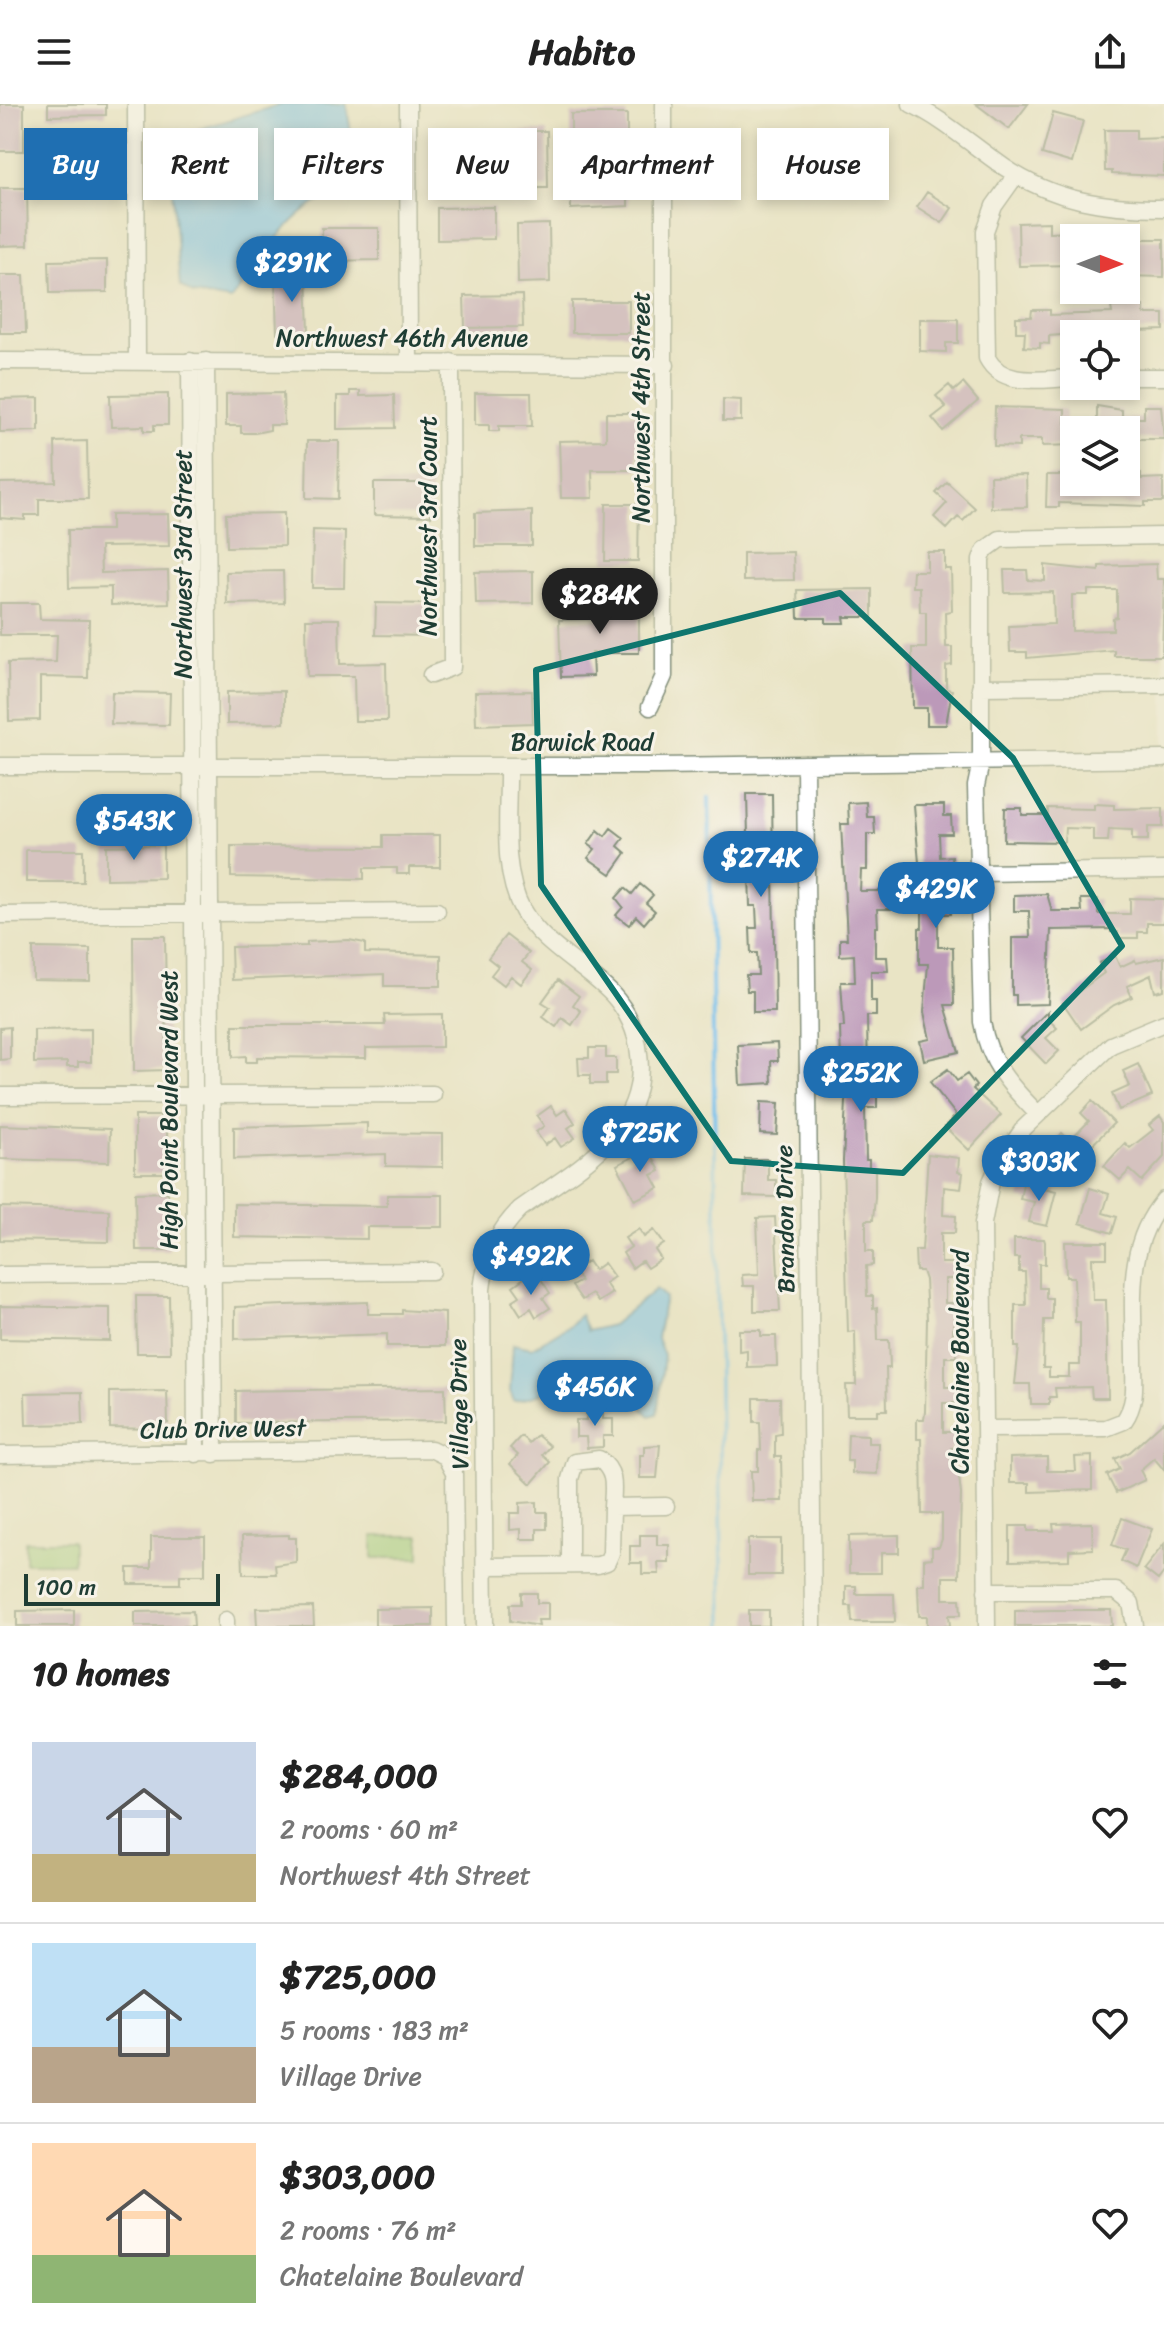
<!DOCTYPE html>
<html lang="en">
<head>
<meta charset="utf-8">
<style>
	:root { --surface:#fff; --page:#f6f6f6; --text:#222; --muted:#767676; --line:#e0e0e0; --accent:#1f6fb2 }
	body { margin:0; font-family:Sriracha,sans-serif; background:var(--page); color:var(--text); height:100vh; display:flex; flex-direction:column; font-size:30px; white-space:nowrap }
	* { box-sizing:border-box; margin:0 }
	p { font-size:26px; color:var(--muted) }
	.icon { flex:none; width:44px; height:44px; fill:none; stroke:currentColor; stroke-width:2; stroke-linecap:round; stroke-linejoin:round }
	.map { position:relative; height:1522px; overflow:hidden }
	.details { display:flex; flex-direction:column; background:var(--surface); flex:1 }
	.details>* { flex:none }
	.guide { position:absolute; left:24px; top:24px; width:1116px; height:72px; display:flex; gap:16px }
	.needle { width:52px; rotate:90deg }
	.fabs { position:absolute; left:1060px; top:120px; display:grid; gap:16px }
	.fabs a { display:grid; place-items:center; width:80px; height:80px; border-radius:0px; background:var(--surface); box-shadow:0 4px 12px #0003; font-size:40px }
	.scale { position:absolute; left:24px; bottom:20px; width:196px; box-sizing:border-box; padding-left:8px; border:4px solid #1f3d34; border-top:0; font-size:22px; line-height:28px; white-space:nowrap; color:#1f3d34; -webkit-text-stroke:6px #f7f3e8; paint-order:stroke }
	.price { position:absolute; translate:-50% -68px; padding:0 18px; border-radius:28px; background:var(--accent); color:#fff; font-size:26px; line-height:52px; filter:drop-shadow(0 2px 4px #0008) }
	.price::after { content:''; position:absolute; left:50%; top:48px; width:24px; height:18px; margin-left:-12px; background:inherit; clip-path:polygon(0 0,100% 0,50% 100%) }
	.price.selected { background:#222; color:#fff }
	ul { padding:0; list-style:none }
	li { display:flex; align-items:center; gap:24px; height:200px; padding:0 32px }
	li+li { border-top:2px solid var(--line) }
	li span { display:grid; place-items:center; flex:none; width:224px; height:160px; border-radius:0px; color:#555 }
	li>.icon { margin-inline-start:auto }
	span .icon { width:96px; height:96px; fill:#fffc; stroke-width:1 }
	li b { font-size:34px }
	h2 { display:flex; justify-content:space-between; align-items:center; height:96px; padding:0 32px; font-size:34px }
	.chip { padding:0 28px; border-radius:0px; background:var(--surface); box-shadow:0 4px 12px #0003; font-size:28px; line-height:72px }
	.chip.selected { background:var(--accent); color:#fff }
	header { display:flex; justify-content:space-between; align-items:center; height:104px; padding:0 32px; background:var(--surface); font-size:36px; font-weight:700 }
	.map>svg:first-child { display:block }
	.green { fill:#9dcc7b; stroke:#5e8458; stroke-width:2 }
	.water { fill:#73bfed; stroke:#497e90; stroke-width:2 }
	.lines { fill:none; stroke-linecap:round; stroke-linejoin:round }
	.stream { stroke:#73bfed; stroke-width:4 }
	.building { fill:#bc99b9; fill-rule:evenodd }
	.minor-casing { stroke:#84907c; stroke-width:19 }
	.minor { stroke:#fff; stroke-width:16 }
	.marked { fill:none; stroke:#0f766e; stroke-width:6; stroke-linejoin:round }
	.labels { text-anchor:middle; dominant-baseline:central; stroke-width:6; stroke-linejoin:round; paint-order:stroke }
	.street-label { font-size:24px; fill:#1f3d34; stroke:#f7f3e8 }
</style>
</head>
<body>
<header><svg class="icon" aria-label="menu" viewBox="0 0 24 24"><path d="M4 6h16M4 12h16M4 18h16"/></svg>Habito<svg class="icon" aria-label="share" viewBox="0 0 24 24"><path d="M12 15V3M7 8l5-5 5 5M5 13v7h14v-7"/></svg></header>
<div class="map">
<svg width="1164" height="1522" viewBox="0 0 1164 1522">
	<rect width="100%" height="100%" fill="#f7f3e8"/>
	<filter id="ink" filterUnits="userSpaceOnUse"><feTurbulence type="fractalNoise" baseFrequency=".0125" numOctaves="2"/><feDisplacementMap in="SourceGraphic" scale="16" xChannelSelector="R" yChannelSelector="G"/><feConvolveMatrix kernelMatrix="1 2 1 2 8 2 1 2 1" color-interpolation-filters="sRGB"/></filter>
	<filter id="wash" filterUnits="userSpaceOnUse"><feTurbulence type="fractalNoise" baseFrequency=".006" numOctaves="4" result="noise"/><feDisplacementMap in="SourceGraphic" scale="32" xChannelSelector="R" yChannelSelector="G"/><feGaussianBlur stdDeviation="1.8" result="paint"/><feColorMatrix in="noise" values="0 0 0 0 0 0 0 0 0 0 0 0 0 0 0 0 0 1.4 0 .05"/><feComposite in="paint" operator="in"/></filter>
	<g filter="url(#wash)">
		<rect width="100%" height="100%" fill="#e9e4c5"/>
		<!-- green -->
		<path class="green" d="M373 1432H420V1454H373Z
			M25 1437H72V1459H25Z"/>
		<!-- water -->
		<path class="water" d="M282 0H346L362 89C354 89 343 87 337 89 289 105 259 160 231 196L193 190 180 182 172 85 176 32Z
			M656 1185 665 1193 657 1234 664 1252 657 1310 650 1312C639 1303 635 1290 624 1283 593 1261 546 1293 514 1297L510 1287 513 1240 532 1244 570 1221 580 1210 587 1227 612 1221Z"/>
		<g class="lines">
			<!-- stream -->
			<path class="stream" d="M709 693 723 1522"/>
		</g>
		<g id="blocks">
			<!-- building -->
			<path class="building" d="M0 0H24V47H0Z
				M48 0H106V11L48 12Z
				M976 0H1028L1009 25Z
				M1053 9 1083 17 1072 59 1042 50Z
				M571 10H627V42H571Z
				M1104 26H1136V35L1164 34V72L1112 70V67H1105Z
				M515 27H547L548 84H516Z
				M49 36H107V72L63 74V68H49Z
				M571 70H628V102L571 105Z
				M0 84H27L28 141 0 142Z
				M927 88 952 104 942 119 917 103Z
				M494 103V135L437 136V104Z
				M1049 118V128L1074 127V161L1019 162 1018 119Z
				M549 120 550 178 518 179 517 121Z
				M322 124H379V156L322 157Z
				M1126 135H1164V173L1126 172Z
				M107 156V188L50 189 49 157Z
				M0 171H24L26 229H0Z
				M307 171 309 228 277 229 275 172Z
				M522 191 523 223 465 224 464 192Z
				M572 197H629V229H572Z
				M1144 202V210H1164V226L1136 227V241H1126V230L1112 227 1049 232V240L1040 239V244L1024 243 1025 228H1016V213H1031L1032 206H1050V211L1112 209 1111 203Z
				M920 215H958V239H946V248L920 247Z
				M963 279 978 297 943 327 932 314 946 303 936 292 949 281 954 287Z
				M350 287H360V292L394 291 395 324 337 325V292H350Z
				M283 289 284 321H270V326L255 329H241V322H226V290Z
				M475 289H531L532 322H499V327H489V321H475Z
				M168 290V321H154V327H144V322L111 323 110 291Z
				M39 294V327L0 328V295Z
				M723 295 741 296V317H723Z
				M1097 302 1122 306V314H1144V302H1161L1164 335H1138L1137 326H1090V316H1097Z
				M995 303 1065 305V319L1073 318V341L1042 342V335H1019V343L994 342Z
				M606 309H638L637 366H592L593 394H561L559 337 606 336Z
				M87 337 88 395H39V411H25V416L0 414V379L56 378 55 338Z
				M307 337H339L338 395 306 394Z
				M1126 369H1141V375L1163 374V398H1145V402L1059 399V403H1046L1047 371H1073V378H1126Z
				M1026 371 1027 403 991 404 990 372Z
				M947 378 975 404 963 417 958 413 947 425 934 413 947 399 936 389Z
				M374 379H431V412L374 411Z
				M606 400H639L638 457H605Z
				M532 407V442H475V409Z
				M284 409V442L227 443 226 410Z
				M168 410 169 442 100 443 101 469 168 467 169 499 111 501V483L69 484 68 426H111V411Z
				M313 426 345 427 344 484H312Z
				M793 448 794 476 743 477V449Z
				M927 448H945V465H951L952 507 945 508 946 543H952V561L946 562V585L952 586 946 621H927V604H913L912 544H926V508H920L919 483H912L913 467H927Z
				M1156 460 1157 475H1164L1162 552H1114V546L1027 554V548H1010L1009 522 1054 520 1053 488 1005 489 1004 466H1027L1028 476 1045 477V461L1099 467V462ZM1088 486H1117V513L1113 514V526L1072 527V491H1088Z
				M283 467 284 499 227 500 226 468Z
				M533 467V499L476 500 475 468Z
				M872 485V513H844L845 519H826V514H798L797 486Z
				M606 491H639V549H592L593 572 561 573 559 516 606 515Z
				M0 499H39L40 515 89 516 88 574 40 573V616L9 617 8 559 56 558 57 531H0Z
				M376 499 432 500V532L375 531Z
				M306 515H339L340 560 386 559 387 617H355L354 572H307Z
				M284 587V619L227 620V588Z
				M532 587 533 619 476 621 475 588Z
				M112 588 170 589 169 621 111 620Z
				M747 690H772L775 908H753V887H747L746 871H758L757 849H751L750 824H757L756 802H750L749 769 746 753H743L742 733H748Z
				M866 698 867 713H874L875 730H867V766H861L860 787H892V805H877L878 823H875V853H887L888 867H871V897H876V912H867L868 976H877V1004H865L866 1056H869V1065H875V1093L873 1116H866V1147H873V1161L866 1162 867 1192H873V1205L877 1204 878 1236H889L890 1264H886L887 1306H878V1311H847L846 1281H856L855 1227 848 1228 843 1057 848 958H841L840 923H844L841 878H855L854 851 840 852V835H847L841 720H849L848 699Z
				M1094 700 1114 701V705L1163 704V723H1148V736H1132V726L1109 725 1108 737H1093V725L1065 724 1064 738 1004 737 1005 704H1022V711H1048V704L1094 705Z
				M914 701H944V712H951L952 730H939L940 753 952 752 953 769 951 810H938V843H953L954 901H945L959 948 924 956 920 937 930 935 924 908 928 860H919V824H922V796H927L926 770H920Z
				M611 724 624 734 618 742 626 749 611 770 588 754 595 745 588 740 598 726 605 732Z
				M383 731H440V763H409V770H397V764H364V775L231 773V742L383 743Z
				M163 741V774L106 775V742Z
				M26 746H83V778H26Z
				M640 780 653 791 646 799 655 807 644 820 636 812 629 821 616 811 623 803 616 794 625 784 632 790Z
				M1047 790 1052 807H1082L1081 795H1098V810H1130V794L1164 795V819H1147V828H1138V834H1118V828H1111V825L1051 826 1048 900 1016 901V891H1012V834H1030L1029 807H1014V791Z
				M506 831 529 849 522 858 532 866 521 880 511 872 504 881 491 871 498 862 488 854Z
				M133 832H165L167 966 134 967Z
				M349 836 365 839V849L441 851V882H384V870L232 876 231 843 307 842V838Z
				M33 844 90 845V877L33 876Z
				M1115 852 1120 863 1135 856 1136 859 1164 853V886L1155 888 1151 871 1127 882 1132 893 1114 901 1081 925 1063 899 1104 869 1099 859Z
				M558 876 579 892 573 901 581 907 572 921 562 914 556 923 543 913 550 903 542 898Z
				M1048 907V915L1057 924 1046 934 1059 947 1046 960 1021 934Z
				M442 910V943L366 944V954L257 953V958H246V952L233 953V921H385L384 911Z
				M10 923V955L0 956V924Z
				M91 925V958H78V963H67V958L34 959V926Z
				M777 939 778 957H771L772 979 740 981 738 941Z
				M589 944H606V954H616V970H606V980H590V971H579L578 954H589Z
				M1138 960 1152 992 1119 1006 1112 990 1130 982 1123 967Z
				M948 965 957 977 967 970 976 982 973 985 1001 1011 969 1046 945 1023 956 1011 930 978Z
				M1092 997 1114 1019 1070 1063 1062 1062 1059 1074 1041 1056 1062 1029 1070 1037 1089 1017 1081 1009Z
				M761 998 779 999 777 1031 760 1030Z
				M551 1002 557 1011 566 1005 575 1019 568 1024 575 1034 561 1043 555 1034 545 1041 536 1028 544 1022 537 1012Z
				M135 1012H167V1049H171V1069H135Z
				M1160 1012 1164 1018V1053L1142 1077 1130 1066 1120 1076 1104 1062 1125 1039 1130 1044 1153 1026 1149 1021Z
				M367 1019V1029L443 1030V1063L386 1062V1050L234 1055V1023Z
				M0 1021 110 1025 109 1058 0 1055Z
				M649 1045 660 1067 652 1071 659 1084 635 1096 617 1061Z
				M928 1050 959 1054 958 1068 963 1069 961 1085 944 1083 943 1111 956 1112 955 1129H941V1159H956L957 1175H945V1199H956L952 1238H957L956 1253H945V1283H957V1299H943V1328H958V1343L951 1344V1364H958L961 1390 959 1473H943V1495H960L961 1511H949L950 1522H927V1512H919L918 1481H924V1455L932 1454V1443H939L942 1435V1410H922L921 1335H917V1315H924L925 1308 927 1215 925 1176 922 1167H916L915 1146H922Z
				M745 1055H768V1076H776V1093L744 1092Z
				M1023 1079 1056 1087 1047 1122 1029 1118 1034 1098 1020 1095Z
				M1090 1084 1109 1090 1103 1109 1117 1113 1112 1129 1080 1119Z
				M168 1088 169 1146H136L135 1089Z
				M387 1091H443V1123H367V1135L234 1133V1100L387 1102Z
				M0 1103 109 1106V1138L0 1136Z
				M775 1113 780 1207H754V1182H743L742 1171 759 1170 757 1114Z
				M639 1125 644 1133 654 1126 664 1140 655 1146 661 1155 647 1164 642 1157 632 1164 623 1149 631 1143 625 1134Z
				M1014 1135H1044L1045 1138V1160H1039V1184H1046V1194H1052V1216H1044L1043 1264H1049V1273H1069V1261H1080V1218H1075L1074 1173H1066L1065 1138H1107V1154H1092L1093 1196H1106L1108 1294H1092L1091 1283 1055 1284 1056 1293H1049V1300H1031L1030 1280H1015L1019 1243H1015V1201H1026L1025 1168H1019V1154H1014Z
				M588 1157 594 1166 604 1159 614 1173 605 1179 612 1189 598 1198 592 1190 582 1196 572 1182 581 1177 574 1167Z
				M527 1172 532 1181 541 1175 550 1189 543 1194 550 1204 536 1213 531 1204 521 1211 512 1197 520 1192 513 1182Z
				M136 1192H169L170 1249H137Z
				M368 1198V1210H402V1206L445 1209V1242H387V1230L235 1235V1203Z
				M0 1202 110 1204V1237L0 1235Z
				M739 1226H761V1232H776L777 1262 747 1263V1246L739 1247Z
				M445 1284 446 1317 236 1319V1287Z
				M167 1287 168 1319 154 1320V1325L110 1324V1288Z
				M82 1288 83 1320 26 1321 25 1289Z
				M754 1294H780L781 1330 775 1331V1353H781L782 1397H752L751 1367H758V1346H761L760 1318H754Z
				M586 1306H603V1315H613V1332H603V1343L587 1344 586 1333H576V1316H586Z
				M1164 1317V1366L1154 1354 1140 1366 1145 1376 1116 1389 1107 1371 1120 1365 1115 1355 1130 1348Z
				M848 1330 868 1331V1339H878L877 1370 852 1369V1357H847Z
				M537 1331 550 1342 542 1351 550 1358 531 1380 510 1360 518 1351 510 1344 521 1332 529 1339Z
				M660 1341 657 1374H640V1351H644V1342Z
				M1092 1352V1386L1029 1388V1379H1010V1354L1047 1353V1367H1076L1075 1353Z
				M537 1398V1408H547V1425H537V1435H521V1425L510 1426V1409H520V1399Z
				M1122 1414 1152 1425 1136 1464 1121 1457 1126 1446 1112 1441Z
				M1092 1419 1093 1445 1069 1446V1456L1010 1457V1422H1028V1427H1054L1053 1420Z
				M289 1431V1434H296V1458L275 1461 276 1470H243L242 1432Z
				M640 1431H657V1441H669V1458H658L659 1470H642V1459H630V1442H640Z
				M899 1431V1449H881V1469H849V1432Z
				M151 1433H205V1471H180V1480H128V1464H151Z
				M748 1435H781V1471H748Z
				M1164 1440V1468L1158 1476 1144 1465Z
				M846 1482H856V1490H894L895 1518H852L851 1502H846Z
				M521 1489H537V1499H548V1516H538L539 1522 510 1517V1500H521Z
				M313 1503 314 1522H257L256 1504Z
				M433 1504V1522H375V1505Z
				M74 1506V1522H17V1507Z
				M749 1506H769V1522H749Z
				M1054 1506H1111L1112 1522H1015V1507Z
				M193 1507 194 1522H135V1508Z"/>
		</g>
	</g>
	<g filter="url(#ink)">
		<use href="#blocks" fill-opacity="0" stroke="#84907c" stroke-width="2"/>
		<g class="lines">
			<defs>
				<path id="minor" d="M136 0 137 257
					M408 0 409 257
					M911 0C945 16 973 42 1004 63 1054 97 1105 104 1164 104
					M1016 71 994 102 985 127 987 254C1003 285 1045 274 1074 274
					M0 257 666 261
					M190 257 196 1350
					M206 257 214 1350
					M1126 273H1164
					M431 571 452 563 451 258
					M980 583 1164 581
					M650 603 664 572V0
					M805 660 813 1522
					M0 662H659L1164 655
					M980 769 1164 766
					M0 811 437 807
					M0 992 433 990
					M1038 1010C1010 982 989 959 982 918L976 682 981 658V455L985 446 1000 435 1164 432
					M0 1171 432 1167
					M985 1325 1106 1324 1124 1317C1137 1298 1134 1280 1134 1257 1134 1200 1124 1143 1164 1096
					M0 1351 431 1345 445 1352 454 1369 456 1522
					M570 1461V1375L575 1358 599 1355C617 1368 613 1384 612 1403
					M485 1462 598 1461 607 1458 611 1449 612 1403 666 1402
					M986 1487H1116L1131 1499 1135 1522
					M226 1516V1522
					M485 1522 482 1185C486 1152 497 1128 520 1105 574 1066 649 1029 639 950 637 928 627 906 612 890 584 861 543 842 523 807 500 765 509 708 508 662
					M987 1522 983 1119 991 1078 1000 1058 1024 1024 1111 941 1164 919"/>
			</defs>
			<!-- minor casing -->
			<use href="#minor" class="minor-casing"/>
			<!-- minor -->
			<use href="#minor" class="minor"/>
		</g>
	</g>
	<!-- marked area -->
	<path d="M0 0H1164V1522H0ZM840 489 1013 654 1122 842 903 1069 731 1057 541 781 536 566Z" fill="#e9e4c5" fill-opacity=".55" fill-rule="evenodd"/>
	<path class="marked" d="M840 489 1013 654 1122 842 903 1069 731 1057 541 781 536 566Z"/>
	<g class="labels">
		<!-- street labels -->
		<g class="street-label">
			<text x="402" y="234">Northwest 46th Avenue</text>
			<text transform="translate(641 303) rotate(-90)">Northwest 4th Street</text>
			<text transform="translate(428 422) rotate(-90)">Northwest 3rd Court</text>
			<text transform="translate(183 460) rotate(-90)">Northwest 3rd Street</text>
			<text x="582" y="638">Barwick Road</text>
			<text transform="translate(169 1006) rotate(-90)">High Point Boulevard West</text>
			<text transform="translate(785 1115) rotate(-91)">Brandon Drive</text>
			<text transform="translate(960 1258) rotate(-90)">Chatelaine Boulevard</text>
			<text transform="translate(459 1300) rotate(-91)">Village Drive</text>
			<text transform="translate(223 1325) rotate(-1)">Club Drive West</text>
		</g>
	</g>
</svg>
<div class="fabs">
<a><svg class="needle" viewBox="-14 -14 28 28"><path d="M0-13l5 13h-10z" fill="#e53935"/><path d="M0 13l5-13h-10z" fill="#767676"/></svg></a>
<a><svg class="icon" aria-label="locate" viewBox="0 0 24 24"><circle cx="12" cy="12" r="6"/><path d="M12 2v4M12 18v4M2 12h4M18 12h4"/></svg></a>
<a><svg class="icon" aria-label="layers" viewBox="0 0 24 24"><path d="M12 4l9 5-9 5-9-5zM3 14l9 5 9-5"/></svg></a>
</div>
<div class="scale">100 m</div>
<b class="price" style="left:292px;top:200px">$291K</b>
<b class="price selected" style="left:600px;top:532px">$284K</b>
<b class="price" style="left:134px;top:758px">$543K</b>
<b class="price" style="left:761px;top:795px">$274K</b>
<b class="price" style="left:936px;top:826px">$429K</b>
<b class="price" style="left:861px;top:1010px">$252K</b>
<b class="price" style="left:640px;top:1070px">$725K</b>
<b class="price" style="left:1039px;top:1099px">$303K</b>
<b class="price" style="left:531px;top:1193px">$492K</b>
<b class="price" style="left:595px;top:1324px">$456K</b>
<div class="guide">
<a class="chip selected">Buy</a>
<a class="chip">Rent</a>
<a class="chip">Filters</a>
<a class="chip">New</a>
<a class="chip">Apartment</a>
<a class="chip">House</a>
</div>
</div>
<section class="details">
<h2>10 homes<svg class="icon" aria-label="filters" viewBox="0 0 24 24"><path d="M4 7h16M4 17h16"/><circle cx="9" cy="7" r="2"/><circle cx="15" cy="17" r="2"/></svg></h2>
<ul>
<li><span style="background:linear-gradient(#c9d6e8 70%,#c2b280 0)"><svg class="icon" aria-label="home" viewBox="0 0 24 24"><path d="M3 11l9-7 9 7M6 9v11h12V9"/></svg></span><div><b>$284,000</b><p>2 rooms · 60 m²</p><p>Northwest 4th Street</p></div><svg class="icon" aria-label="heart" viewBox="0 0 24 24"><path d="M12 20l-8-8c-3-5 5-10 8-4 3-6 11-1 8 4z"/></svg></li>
<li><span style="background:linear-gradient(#bfe0f5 65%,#b9a48a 0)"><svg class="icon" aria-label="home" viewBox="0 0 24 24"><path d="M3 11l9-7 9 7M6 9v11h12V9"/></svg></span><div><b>$725,000</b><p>5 rooms · 183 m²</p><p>Village Drive</p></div><svg class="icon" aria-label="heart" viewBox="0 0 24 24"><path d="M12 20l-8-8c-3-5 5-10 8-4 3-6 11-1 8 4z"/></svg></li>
<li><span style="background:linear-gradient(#ffd9b3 70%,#8fb573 0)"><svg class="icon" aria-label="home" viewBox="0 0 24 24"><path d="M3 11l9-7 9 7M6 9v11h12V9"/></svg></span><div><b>$303,000</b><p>2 rooms · 76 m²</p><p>Chatelaine Boulevard</p></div><svg class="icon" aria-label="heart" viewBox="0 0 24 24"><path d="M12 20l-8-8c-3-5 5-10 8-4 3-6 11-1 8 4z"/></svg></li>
</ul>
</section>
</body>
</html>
